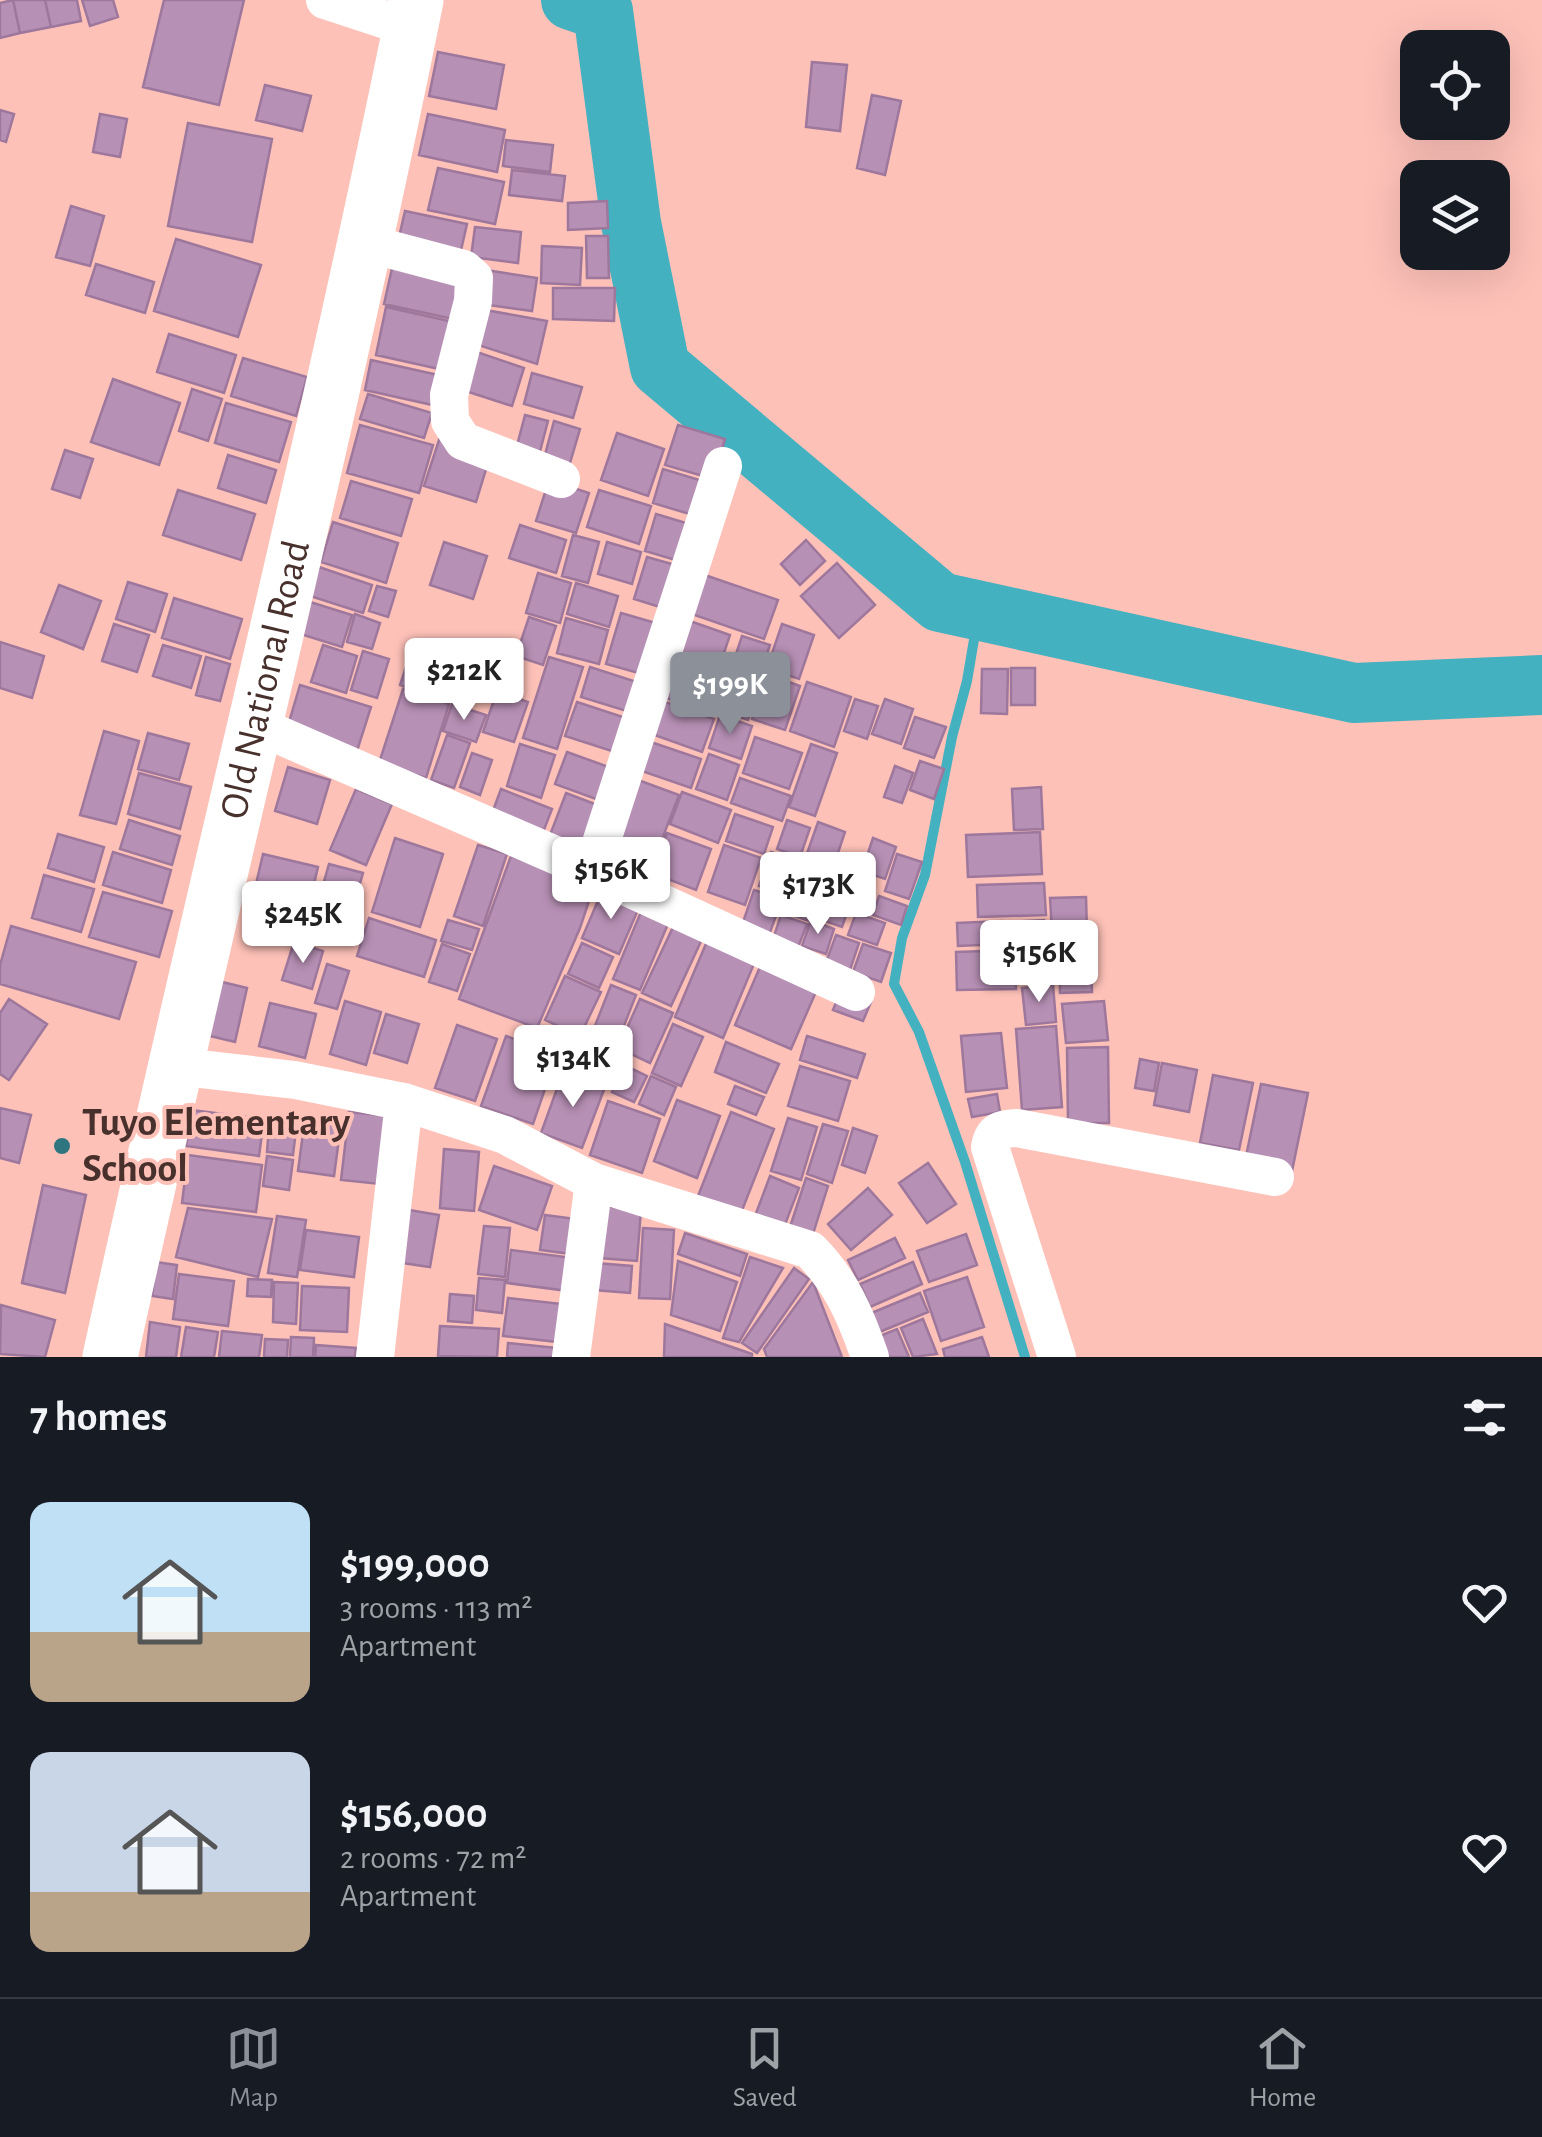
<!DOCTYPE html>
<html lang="en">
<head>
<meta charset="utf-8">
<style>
	:root { --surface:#171b24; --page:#20242c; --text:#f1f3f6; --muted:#9ea1a6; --line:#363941; --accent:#8c9099 }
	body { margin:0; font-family:"Alegreya Sans",sans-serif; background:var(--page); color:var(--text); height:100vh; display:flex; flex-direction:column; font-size:38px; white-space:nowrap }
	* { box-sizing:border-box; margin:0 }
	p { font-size:32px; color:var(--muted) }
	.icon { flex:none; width:55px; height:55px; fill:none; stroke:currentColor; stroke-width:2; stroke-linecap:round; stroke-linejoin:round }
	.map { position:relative; height:1357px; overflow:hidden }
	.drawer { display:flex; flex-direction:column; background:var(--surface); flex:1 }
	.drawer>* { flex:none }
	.fabs { position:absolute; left:1400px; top:30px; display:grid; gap:20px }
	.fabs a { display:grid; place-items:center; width:110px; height:110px; border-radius:20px; background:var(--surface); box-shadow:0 10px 40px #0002; font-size:50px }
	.price { position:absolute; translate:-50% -85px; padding:0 22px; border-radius:10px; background:#fff; color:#222; font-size:32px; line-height:65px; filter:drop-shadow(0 2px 5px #0008) }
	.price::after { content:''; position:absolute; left:50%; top:60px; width:30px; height:22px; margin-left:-15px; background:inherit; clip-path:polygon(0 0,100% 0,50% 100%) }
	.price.selected { background:var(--accent); color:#fff }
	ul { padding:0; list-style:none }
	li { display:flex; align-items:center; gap:30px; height:250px; padding:0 30px }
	li span { display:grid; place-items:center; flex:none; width:280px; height:200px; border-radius:20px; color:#555 }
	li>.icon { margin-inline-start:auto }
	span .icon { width:120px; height:120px; fill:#fffc; stroke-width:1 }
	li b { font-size:42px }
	h2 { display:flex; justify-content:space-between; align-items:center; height:120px; padding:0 30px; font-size:42px }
	.tabs { display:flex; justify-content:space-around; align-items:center; height:140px; border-top:2px solid var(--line); background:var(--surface); font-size:28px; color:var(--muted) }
	.tabs a { display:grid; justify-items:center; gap:5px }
	.tabs .selected { color:var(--accent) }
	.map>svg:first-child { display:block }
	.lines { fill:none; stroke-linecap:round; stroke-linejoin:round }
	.stream { stroke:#43b1c0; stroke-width:10 }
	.river { stroke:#43b1c0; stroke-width:60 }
	.building { fill:#b790b5; stroke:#9e779c; stroke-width:2.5 }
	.minor { stroke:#fff; stroke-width:38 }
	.secondary { stroke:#fff; stroke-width:55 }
	.poi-dot { fill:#2e7580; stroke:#fdc1b8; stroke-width:4 }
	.labels { text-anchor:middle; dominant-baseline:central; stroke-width:8; stroke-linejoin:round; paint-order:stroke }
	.street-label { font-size:40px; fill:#48302d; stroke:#fdc1b8 }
	.poi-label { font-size:40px; font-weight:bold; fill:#48302d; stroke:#fdc1b8; text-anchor:start }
</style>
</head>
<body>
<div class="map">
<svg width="1542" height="1357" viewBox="0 0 1542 1357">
	<rect width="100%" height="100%" fill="#fdc1b8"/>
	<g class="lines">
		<!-- stream -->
		<path class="stream" d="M979 610 967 681 952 737 925 875 902 938 894 984 919 1032 965 1162 1025 1357"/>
		<!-- river -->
		<path class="river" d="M571 0 603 11 631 223 660 367 940 602 1354 693 1542 685"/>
	</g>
	<!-- building -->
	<path class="building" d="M13 0 20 33 0 38V3Z
		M13 0H45L51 27 20 33Z
		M45 0H77L81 21 51 27Z
		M82 0H113L118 17 90 26Z
		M164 0H244L219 105 143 87Z
		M438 52 504 65 496 109 429 96Z
		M812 62 847 65 840 131 806 127Z
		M265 85 311 96 302 131 256 120Z
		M872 95 901 101 885 175 857 168Z
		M0 110 14 114 6 142 0 140Z
		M100 114 127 119 120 157 93 152Z
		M428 114 505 130 497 172 419 155Z
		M188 123 272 139 252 242 168 226Z
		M506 140 553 145 550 172 503 166Z
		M438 168 504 182 495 224 428 210Z
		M512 170 565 176 562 201 509 195Z
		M607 201 608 228 568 230V203Z
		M71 206 104 216 90 266 56 257Z
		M405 211 467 224 459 259 397 246Z
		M475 227 521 232 518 263 471 257Z
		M586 236H608L609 278H587Z
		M176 239 261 265 238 337 154 311Z
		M542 246 582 248 580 285 541 283Z
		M96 264 154 282 145 313 86 295Z
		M393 264 461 278 453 319 384 304Z
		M486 270 537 278 532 311 481 304Z
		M553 288H615L614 321 553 319Z
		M386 307 458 323 448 371 376 355Z
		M480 309 547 321 537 364 469 342Z
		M169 334 236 355 224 393 157 372Z
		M465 348 524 368 512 406 453 387Z
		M243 358 307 377 296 416 231 396Z
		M371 360 447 377 441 407 365 390Z
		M532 373 582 387 573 418 524 404Z
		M113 379 180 403 159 465 91 442Z
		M192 389 222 399 208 441 179 431Z
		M368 394 432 413 424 438 360 419Z
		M226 403 291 422 279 462 215 443Z
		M525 415 548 421 538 459 515 453Z
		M554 421 580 429 567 473 542 466Z
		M360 425 433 445 419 493 347 473Z
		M678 425 725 439 713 479 665 465Z
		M617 433 664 449 648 496 601 480Z
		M440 437 491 453 476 502 424 486Z
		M65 450 93 459 80 498 52 489Z
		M228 455 276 470 266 503 218 488Z
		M663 469 706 482 696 516 653 503Z
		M549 480 589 493 576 533 536 521Z
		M351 481 412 499 401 536 340 518Z
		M178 490 255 514 241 560 163 535Z
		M599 490 651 506 639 544 587 527Z
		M656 514 693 525 682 562 645 551Z
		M333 522 398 543 386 583 321 562Z
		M520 525 566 540 556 573 509 558Z
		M573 535 599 542 588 583 562 576Z
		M806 540 825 561 800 585 781 564Z
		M444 542 487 556 473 599 430 585Z
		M607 542 641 552 632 584 598 574Z
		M647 557 679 566 666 609 634 599Z
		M837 563 875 605 839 638 801 596Z
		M319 567 372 585 363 613 310 596Z
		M696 572 778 600 764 639 683 611Z
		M538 573 571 583 560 623 526 613Z
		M128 582 167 594 155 632 116 619Z
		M576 583 618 596 609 627 567 614Z
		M59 585 101 601 83 649 41 632Z
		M377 586 396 591 388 617 369 611Z
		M174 598 242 619 230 659 162 638Z
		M307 601 352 615 342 647 297 633Z
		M621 613 656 623 642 674 606 664Z
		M355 614 380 623 372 649 347 642Z
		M529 617 556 626 543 665 516 656Z
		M566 618 608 630 599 664 557 653Z
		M687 620 730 635 719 668 676 653Z
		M114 624 149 635 137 672 102 661Z
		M782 624 814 635 799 679 767 668Z
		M742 636 770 645 756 685 729 675Z
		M0 642 44 656 32 698 0 688Z
		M163 645 201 656 191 688 153 676Z
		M323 645 357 656 346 693 311 682Z
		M363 651 389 659 377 698 351 690Z
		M206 657 230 664 220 701 196 695Z
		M549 657 583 667 557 749 523 738Z
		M667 658 729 680 716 715 654 694Z
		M407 664 455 679 448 701 400 685Z
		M590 667 643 684 633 713 581 697Z
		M1011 668H1035V705H1011Z
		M982 669H1008L1007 714 981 713Z
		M767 674 800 686 785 730 752 719Z
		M732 681 759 690 748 720 722 711Z
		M807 682 851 697 834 747 790 731Z
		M300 685 371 707 357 751 287 729Z
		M403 689 449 704 426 778 379 763Z
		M497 691 528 702 514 742 483 732Z
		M657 699 714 719 702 752 646 732Z
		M855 699 878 706 867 739 844 731Z
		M885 699 913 709 901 744 872 734Z
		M577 702 632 720 621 754 565 736Z
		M452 704 486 715 476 742 443 731Z
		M720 715 752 726 741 759 709 748Z
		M915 717 946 727 934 758 904 748Z
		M104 731 139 741 116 824 80 815Z
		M148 733 189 744 179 780 138 769Z
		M447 735 470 743 454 788 431 780Z
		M755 737 802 753 789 789 743 773Z
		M642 739 701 759 691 788 633 768Z
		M520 744 555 755 541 798 507 786Z
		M811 744 837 753 815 816 789 807Z
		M567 752 617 770 604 802 555 784Z
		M472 753 492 760 480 795 460 787Z
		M709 754 739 765 727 800 696 789Z
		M920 761 944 769 934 799 910 790Z
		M895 766 913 773 902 803 884 797Z
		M288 767 330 780 317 824 275 811Z
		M139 773 191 787 180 829 128 814Z
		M740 778 791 796 782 821 731 803Z
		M638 780 679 795 649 873 612 862Z
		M1041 787 1043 829 1014 830 1012 789Z
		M356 789 392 804 366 865 330 850Z
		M501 789 552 809 542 835 491 816Z
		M682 792 731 810 718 843 670 824Z
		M566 793 600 806 584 848 550 835Z
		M735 814 773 827 764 854 726 841Z
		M129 820 180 836 172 865 120 849Z
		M787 820 810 828 800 857 777 849Z
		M818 822 845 832 831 874 803 865Z
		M1040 832 1042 874 968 877 966 835Z
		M667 833 711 849 696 890 652 873Z
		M58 834 104 847 94 882 48 868Z
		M395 838 443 854 420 927 372 912Z
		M873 838 896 847 885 879 862 871Z
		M478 845 507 854 483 926 454 916Z
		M724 845 761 858 745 905 708 892Z
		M113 852 171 870 162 903 103 885Z
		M771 852 800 862 788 896 759 886Z
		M263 854 318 867 311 897 256 884Z
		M897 854 922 862 909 899 885 891Z
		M511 856 594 886 580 928 537 1028 459 999Z
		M329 864 363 873 353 908 319 899Z
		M44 875 94 889 81 932 32 918Z
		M827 877 856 887 842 927 813 917Z
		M797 880 820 888 809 921 786 913Z
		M1044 883 1046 915 978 917 977 885Z
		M252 889 302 902 294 934 244 921Z
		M603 889 640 905 619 954 582 938Z
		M754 890 782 899 768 938 741 928Z
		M103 892 172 911 159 957 89 937Z
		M879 896 907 906 901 925 873 915Z
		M1086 897 1087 931 1052 932 1050 898Z
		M641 912 668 924 640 990 613 979Z
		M856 913 885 923 877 945 848 935Z
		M781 915 807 924 797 950 772 942Z
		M369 918 436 940 424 977 357 956Z
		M448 920 479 929 472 950 441 941Z
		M811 920 834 929 826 954 802 946Z
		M1044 920 1045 944 1007 946 1006 922Z
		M1002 921 1003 944 958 946 957 923Z
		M675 923 703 937 671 1006 642 993Z
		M11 926 136 962 119 1019 0 984V965Z
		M836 935 859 943 849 973 825 965Z
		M1090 938 1092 992 1060 993 1059 939Z
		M708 939 756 959 723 1038 675 1017Z
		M294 942 323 951 312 989 282 980Z
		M582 943 613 957 599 988 568 974Z
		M442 944 470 954 457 991 429 982Z
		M863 944 891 953 881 982 853 972Z
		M1014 950 1016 989 957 990 956 952Z
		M1048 951 1049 981 1023 982 1021 953Z
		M763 960 819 985 791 1049 735 1025Z
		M327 964 349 971 337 1009 315 1003Z
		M565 976 601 992 580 1036 545 1020Z
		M214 980 247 988 235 1042 202 1034Z
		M611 985 636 995 616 1046 591 1036Z
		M1053 985 1056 1022 1026 1025 1022 988Z
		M841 990 871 1002 863 1021 833 1010Z
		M9 999 47 1024 9 1080 0 1074V1013Z
		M640 999 673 1013 650 1063 618 1048Z
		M345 1001 381 1012 366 1065 330 1054Z
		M1104 1001 1108 1040 1066 1043 1062 1004Z
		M270 1003 316 1014 305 1058 259 1046Z
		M386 1014 419 1024 407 1063 374 1053Z
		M673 1024 703 1037 681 1086 652 1073Z
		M457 1025 497 1039 475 1101 435 1088Z
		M525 1026 565 1040 560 1053 520 1040Z
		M1056 1026 1062 1107 1022 1110 1016 1029Z
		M1001 1033 1007 1088 966 1092 961 1036Z
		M506 1036 557 1054 533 1124 481 1106Z
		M807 1036 865 1054 857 1078 800 1060Z
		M580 1037 624 1055 614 1080 570 1063Z
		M726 1042 779 1064 766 1093 715 1072Z
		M1108 1047 1109 1123H1068L1067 1048Z
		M1140 1059 1159 1063 1154 1091 1135 1088Z
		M1162 1063 1197 1070 1189 1112 1154 1105Z
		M624 1065 647 1076 634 1102 612 1092Z
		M800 1066 850 1081 838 1121 788 1106Z
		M563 1072 605 1087 582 1148 541 1133Z
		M1213 1075 1253 1083 1239 1150 1200 1143Z
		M651 1076 676 1087 664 1115 639 1104Z
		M1261 1084 1308 1093 1291 1176 1244 1166Z
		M735 1086 764 1097 756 1115 728 1104Z
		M997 1094 1000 1112 972 1117 968 1099Z
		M677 1100 720 1116 697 1178 654 1161Z
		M608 1101 660 1119 642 1173 590 1155Z
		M0 1108 31 1115 19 1163 0 1158Z
		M191 1110 264 1119 259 1156 186 1146Z
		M349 1112 388 1116 380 1184 341 1180Z
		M731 1112 774 1129 741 1213 698 1196Z
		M305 1118 341 1124 334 1176 298 1171Z
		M788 1118 817 1127 801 1180 771 1171Z
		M823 1124 848 1131 832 1183 807 1174Z
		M269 1127 296 1130 293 1155 267 1152Z
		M853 1128 877 1136 865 1173 842 1165Z
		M444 1149 479 1152 474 1211 440 1208Z
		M188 1155 262 1165 256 1212 182 1203Z
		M267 1156 293 1160 289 1190 263 1186Z
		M928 1163 956 1204 927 1223 899 1183Z
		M494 1166 552 1186 537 1230 479 1210Z
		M770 1176 799 1188 781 1235 752 1224Z
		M806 1178 828 1186 813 1234 790 1227Z
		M43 1185 86 1195 65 1293 22 1283Z
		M868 1188 892 1215 851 1250 828 1224Z
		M604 1206 641 1210 637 1261 599 1258Z
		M188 1208 272 1219 258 1277 176 1257Z
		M403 1209 439 1215 430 1267 395 1262Z
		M545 1215 576 1219 571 1254 540 1250Z
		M277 1216 306 1220 297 1277 268 1273Z
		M484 1226 510 1228 505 1277 478 1274Z
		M643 1228 674 1230 670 1299 639 1298Z
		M306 1230 359 1237 354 1277 300 1270Z
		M685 1233 747 1254 740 1276 678 1254Z
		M966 1234 977 1265 929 1282 917 1251Z
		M895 1238 905 1258 858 1280 848 1260Z
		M511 1250 573 1258 568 1291 507 1283Z
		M750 1257 783 1268 739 1342 723 1338Z
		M678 1261 737 1282 720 1331 671 1315Z
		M156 1262 177 1265 173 1299 152 1296Z
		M913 1262 922 1284 870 1307 860 1284Z
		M596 1263 632 1266 630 1293 594 1290Z
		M794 1268 809 1279 757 1353 742 1343Z
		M179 1274 234 1281 228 1326 173 1319Z
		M967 1277 984 1327 941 1341 924 1291Z
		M479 1278 505 1280 502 1313 476 1310Z
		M248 1279 272 1280 271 1297 247 1296Z
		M274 1282 298 1283 296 1324 273 1322Z
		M813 1282 842 1357H767L764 1349Z
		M302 1286 349 1288 347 1332 300 1330Z
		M920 1293 928 1312 877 1333 869 1314Z
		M450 1294 474 1296 472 1323 448 1321Z
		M508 1298 562 1304 558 1342 503 1336Z
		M1 1305 55 1320 45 1357 0 1354Z
		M923 1319 937 1354 913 1357 901 1328Z
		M150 1322 180 1327 176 1357H146Z
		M665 1324 752 1354V1357H664Z
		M440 1326 499 1329 497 1357 438 1356Z
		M186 1327 218 1332 214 1357H181Z
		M897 1329 909 1357H889L880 1336Z
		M222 1331 262 1335 259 1357H219Z
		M291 1337 314 1338 313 1357H290Z
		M982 1337 989 1357H945L943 1349Z
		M265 1339 288 1340 287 1357H264Z
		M508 1343 558 1348 557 1357H507Z
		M316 1345 356 1348 355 1357H315Z"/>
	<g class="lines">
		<!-- minor -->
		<path class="minor" d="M325 0 410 28
			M362 242 464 269 474 278 473 301 449 395 450 421 463 441 561 479
			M256 725 592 871 856 992
			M592 871 723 466
			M174 1066 295 1080 404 1102 505 1135 594 1182 810 1250C841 1281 856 1316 870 1357
			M375 1357 404 1102
			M571 1357 594 1182
			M1057 1357 990 1147C993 1130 1001 1129 1017 1128L1275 1177"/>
		<!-- secondary -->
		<path class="secondary" id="s1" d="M110 1357C209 904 324 455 416 0"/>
	</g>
	<!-- markers -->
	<circle class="poi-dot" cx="62" cy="1146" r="10"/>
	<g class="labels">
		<!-- street labels -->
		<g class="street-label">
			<text stroke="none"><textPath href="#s1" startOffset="695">Old National Road</textPath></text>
		</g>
		<!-- poi labels -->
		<g class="poi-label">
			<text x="82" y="1123">Tuyo Elementary<tspan x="82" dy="46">School</tspan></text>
		</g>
	</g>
</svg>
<div class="fabs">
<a><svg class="icon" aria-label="locate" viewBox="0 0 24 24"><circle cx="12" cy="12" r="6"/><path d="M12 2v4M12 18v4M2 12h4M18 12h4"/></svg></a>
<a><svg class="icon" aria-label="layers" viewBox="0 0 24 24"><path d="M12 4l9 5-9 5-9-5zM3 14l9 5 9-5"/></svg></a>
</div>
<b class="price" style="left:464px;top:723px">$212K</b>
<b class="price selected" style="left:730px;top:737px">$199K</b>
<b class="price" style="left:611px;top:922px">$156K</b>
<b class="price" style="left:818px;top:937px">$173K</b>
<b class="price" style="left:303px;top:966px">$245K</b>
<b class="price" style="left:1039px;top:1005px">$156K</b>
<b class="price" style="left:573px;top:1110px">$134K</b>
</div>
<section class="drawer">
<h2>7 homes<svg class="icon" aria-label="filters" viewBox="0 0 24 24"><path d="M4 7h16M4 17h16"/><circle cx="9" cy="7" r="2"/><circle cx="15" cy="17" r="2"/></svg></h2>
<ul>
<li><span style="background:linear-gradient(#bfe0f5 65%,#b9a48a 0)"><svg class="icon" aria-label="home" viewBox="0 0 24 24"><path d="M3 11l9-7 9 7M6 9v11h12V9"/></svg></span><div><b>$199,000</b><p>3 rooms · 113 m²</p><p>Apartment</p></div><svg class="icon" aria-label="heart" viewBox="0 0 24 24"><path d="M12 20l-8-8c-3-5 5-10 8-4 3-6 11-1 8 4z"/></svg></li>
<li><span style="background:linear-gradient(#c9d6e8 70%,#b9a48a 0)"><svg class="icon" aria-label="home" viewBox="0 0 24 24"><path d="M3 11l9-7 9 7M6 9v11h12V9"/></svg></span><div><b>$156,000</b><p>2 rooms · 72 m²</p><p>Apartment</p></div><svg class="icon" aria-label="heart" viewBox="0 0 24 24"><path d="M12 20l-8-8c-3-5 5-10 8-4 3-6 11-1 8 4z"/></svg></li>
</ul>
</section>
<nav class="tabs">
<a class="selected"><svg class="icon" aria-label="map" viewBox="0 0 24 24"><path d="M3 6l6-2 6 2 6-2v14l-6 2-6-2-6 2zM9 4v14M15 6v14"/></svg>Map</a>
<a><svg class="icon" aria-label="saved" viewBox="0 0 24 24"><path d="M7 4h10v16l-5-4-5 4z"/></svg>Saved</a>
<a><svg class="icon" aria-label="home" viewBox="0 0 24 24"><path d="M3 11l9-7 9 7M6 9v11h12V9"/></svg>Home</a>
</nav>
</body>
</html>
